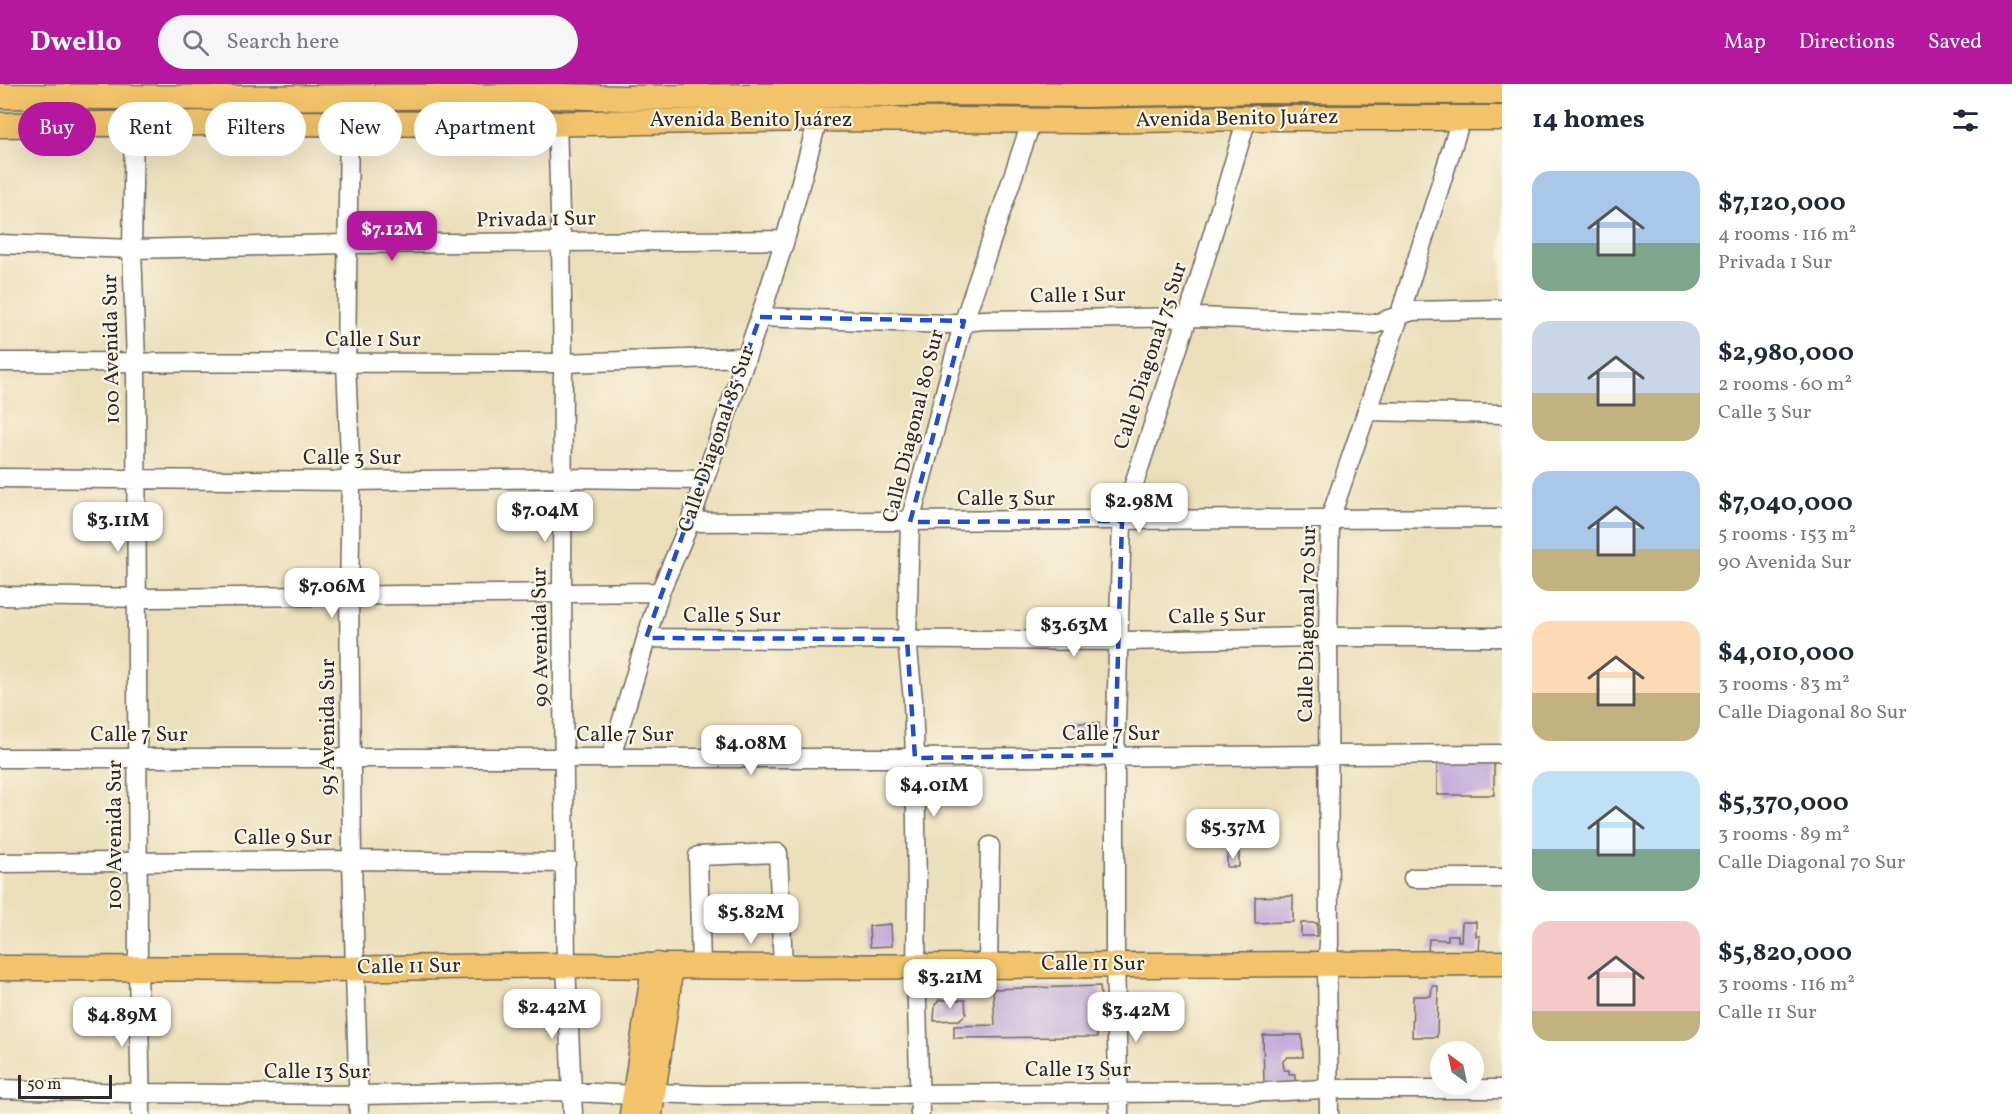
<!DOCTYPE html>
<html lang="en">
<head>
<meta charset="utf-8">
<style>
	:root { --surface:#fff; --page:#f6f6f7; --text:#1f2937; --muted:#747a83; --accent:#b5179e }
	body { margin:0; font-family:Vollkorn,serif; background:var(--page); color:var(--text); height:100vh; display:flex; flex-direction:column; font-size:22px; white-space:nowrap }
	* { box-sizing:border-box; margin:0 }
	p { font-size:20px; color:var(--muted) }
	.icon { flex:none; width:33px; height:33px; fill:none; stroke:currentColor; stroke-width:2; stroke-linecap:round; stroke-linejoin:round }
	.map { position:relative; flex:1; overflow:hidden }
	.side { display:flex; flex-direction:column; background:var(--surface); width:510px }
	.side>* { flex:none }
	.hud { position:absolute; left:18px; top:18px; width:570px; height:54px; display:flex; gap:12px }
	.needle { width:39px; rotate:327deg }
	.controls { position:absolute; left:1430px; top:957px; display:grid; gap:12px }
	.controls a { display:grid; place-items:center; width:54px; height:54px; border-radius:50%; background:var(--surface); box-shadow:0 6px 24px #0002; font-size:30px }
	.scale { position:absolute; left:18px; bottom:15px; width:94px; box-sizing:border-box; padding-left:6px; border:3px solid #2b2b2b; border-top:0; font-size:16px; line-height:21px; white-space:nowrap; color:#2b2b2b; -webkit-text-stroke:4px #fcf5e5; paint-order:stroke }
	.price { position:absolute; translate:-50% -51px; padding:0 14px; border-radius:12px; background:#fff; color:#222; font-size:20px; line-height:39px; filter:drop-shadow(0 2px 3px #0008) }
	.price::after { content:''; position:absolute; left:50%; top:36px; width:18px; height:14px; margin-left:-9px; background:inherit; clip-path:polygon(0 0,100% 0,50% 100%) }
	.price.active { background:var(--accent); color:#fff }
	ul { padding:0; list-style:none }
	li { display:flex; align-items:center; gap:18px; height:150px; padding:0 30px }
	li span { display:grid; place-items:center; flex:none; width:168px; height:120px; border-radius:18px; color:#555 }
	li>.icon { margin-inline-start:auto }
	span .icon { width:72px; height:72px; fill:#fffc; stroke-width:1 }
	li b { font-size:26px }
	h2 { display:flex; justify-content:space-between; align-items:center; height:72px; padding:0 30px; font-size:26px }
	.tag { padding:0 21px; border-radius:27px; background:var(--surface); box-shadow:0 6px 24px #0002; font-size:21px; line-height:54px }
	.tag.active { background:var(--accent); color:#fff }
	header { display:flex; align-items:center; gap:36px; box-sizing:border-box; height:84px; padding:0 30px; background:var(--accent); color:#fff }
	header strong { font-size:28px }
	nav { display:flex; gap:33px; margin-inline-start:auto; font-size:21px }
	.search { width:420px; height:54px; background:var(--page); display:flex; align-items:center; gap:15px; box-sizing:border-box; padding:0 21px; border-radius:33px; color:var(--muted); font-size:22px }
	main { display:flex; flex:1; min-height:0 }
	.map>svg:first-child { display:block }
	.green { fill:#bfd073; stroke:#757e4f; stroke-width:1.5 }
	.building { fill:#c2adda }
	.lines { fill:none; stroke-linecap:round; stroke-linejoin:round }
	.minor-casing { stroke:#6e6a5d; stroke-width:21 }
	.major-casing { stroke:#6e6a5d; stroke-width:27 }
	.minor { stroke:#fff; stroke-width:18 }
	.major { stroke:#f2c36a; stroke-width:24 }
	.marked { fill:none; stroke:#1d4ed8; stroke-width:4.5; stroke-dasharray:12 8; stroke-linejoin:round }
	.labels { text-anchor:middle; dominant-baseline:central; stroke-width:4.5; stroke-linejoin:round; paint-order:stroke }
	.street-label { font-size:21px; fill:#2b2b2b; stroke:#fcf5e5 }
</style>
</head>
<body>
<header>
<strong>Dwello</strong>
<div class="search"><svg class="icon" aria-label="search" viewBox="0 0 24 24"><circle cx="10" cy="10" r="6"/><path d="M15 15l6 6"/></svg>Search here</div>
<nav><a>Map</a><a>Directions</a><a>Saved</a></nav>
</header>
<main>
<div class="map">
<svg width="1502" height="1030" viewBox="0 0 1502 1030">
	<rect width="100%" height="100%" fill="#fcf5e5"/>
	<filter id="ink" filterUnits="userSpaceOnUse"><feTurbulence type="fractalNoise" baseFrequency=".0167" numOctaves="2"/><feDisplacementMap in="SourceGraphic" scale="12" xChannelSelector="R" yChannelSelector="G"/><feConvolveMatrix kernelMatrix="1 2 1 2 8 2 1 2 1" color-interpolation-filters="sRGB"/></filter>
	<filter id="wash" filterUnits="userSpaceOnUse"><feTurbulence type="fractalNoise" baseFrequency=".008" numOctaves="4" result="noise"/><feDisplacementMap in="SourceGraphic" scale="24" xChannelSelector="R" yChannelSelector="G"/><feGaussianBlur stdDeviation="1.35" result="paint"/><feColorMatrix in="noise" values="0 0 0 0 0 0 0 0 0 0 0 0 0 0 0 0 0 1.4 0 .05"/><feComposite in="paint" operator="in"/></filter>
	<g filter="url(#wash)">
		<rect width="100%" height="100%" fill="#ebdfbb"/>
		<!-- green -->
		<path class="green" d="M1320 16 1325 20V22L1010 27 1007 22 1012 18Z
			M1502 17V27L1386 22V20L1393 18Z
			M624 21 627 26 621 31 252 28 253 24Z
			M0 22 220 25 221 27 219 29 0 33Z"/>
		<g id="blocks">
			<!-- building -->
			<path class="building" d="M1067 639H1099V656H1067Z
				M1494 677V711H1437V678Z
				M1239 769V783H1227V770Z
				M1293 812V838L1255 839V813Z
				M1462 838H1476V852H1480L1479 869 1428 868 1429 855 1448 856V851H1458V857H1461Z
				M1301 839H1317V852H1301Z
				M891 840 892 862 870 863 869 842Z
				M1100 902 1101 914H1096L1097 953 954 954V942L995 941 993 905Z
				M1432 902H1438L1437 953H1412L1413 912H1431Z
				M939 916H965L966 930 959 936 934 937 935 921Z
				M1263 951H1302L1303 973H1288L1283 977 1284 986H1289V990H1295V999L1264 1001Z"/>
		</g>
	</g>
	<g filter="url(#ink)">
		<use href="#blocks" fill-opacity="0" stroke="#6e6a5d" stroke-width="1.5"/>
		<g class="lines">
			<defs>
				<path id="minor" d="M557 38 561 158 563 279 562 509 566 881 573 1030
					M349 39 346 279 351 397 349 511 352 776 359 1030
					M134 40 132 165 136 278 138 884 141 1030
					M0 160 132 165 347 160 785 156
					M760 233 947 240 983 236 1198 233 1375 240 1412 227 1502 225
					M0 278 563 279 746 273
					M1367 327 1502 330
					M0 394 351 397 563 394 703 396
					M690 438 1502 434
					M0 512 151 514 660 508
					M646 554 1127 557 1315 553H1502
					M611 673 660 508 690 438 760 233 785 156 818 35
					M0 674H901L1502 670
					M0 779 352 776 566 779
					M1413 794H1502
					M988 881 990 762
					M701 882 698 772 778 769 783 883
					M0 1005 130 1009 359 1011 556 1007 634 1011
					M654 1009 708 1011 1267 1008 1322 1005H1502
					M920 1030 916 882 917 808 915 674 913 616 907 555 910 438 964 237 1032 36
					M1119 1030 1115 880V671L1122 437 1188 233 1247 34
					M1329 1030 1327 879 1329 860 1328 553 1330 435 1399 233 1461 35"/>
				<path id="major" d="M0 12 221 14 559 12 622 14 968 9 1085 11 1257 7 1502 8
					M0 41 216 39 532 40 818 35 1085 37 1247 34H1502
					M0 884 332 885 566 881 783 883 1502 879
					M632 1030 652 897 657 881
					M650 1030 668 907 670 883"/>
			</defs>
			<!-- minor casing -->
			<use href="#minor" class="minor-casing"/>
			<!-- major casing -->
			<use href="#major" class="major-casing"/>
			<!-- minor -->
			<use href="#minor" class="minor"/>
			<!-- major -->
			<use href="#major" class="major"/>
		</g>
	</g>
	<!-- marked area -->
	<path class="marked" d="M760 233 964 237 910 438 1122 437 1115 671 915 674 907 555 646 554Z"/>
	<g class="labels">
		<!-- street labels -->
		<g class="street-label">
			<text transform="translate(1237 35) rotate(-1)">Avenida Benito Juárez</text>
			<text x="751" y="36">Avenida Benito Juárez</text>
			<text transform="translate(536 136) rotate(-1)">Privada 1 Sur</text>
			<text transform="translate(1078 212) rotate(-1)">Calle 1 Sur</text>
			<text x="373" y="256">Calle 1 Sur</text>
			<text transform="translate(112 265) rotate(-91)">100 Avenida Sur</text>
			<text transform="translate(1151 272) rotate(-72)">Calle Diagonal 75 Sur</text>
			<text transform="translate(914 342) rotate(-76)">Calle Diagonal 80 Sur</text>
			<text transform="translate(717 355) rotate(-71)">Calle Diagonal 85 Sur</text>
			<text x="352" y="374">Calle 3 Sur</text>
			<text x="1006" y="415">Calle 3 Sur</text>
			<text x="732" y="532">Calle 5 Sur</text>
			<text transform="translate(1217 533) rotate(-1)">Calle 5 Sur</text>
			<text transform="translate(1308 540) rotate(-89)">Calle Diagonal 70 Sur</text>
			<text transform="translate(541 553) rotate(-91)">90 Avenida Sur</text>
			<text transform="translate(328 643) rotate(-90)">95 Avenida Sur</text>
			<text x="1111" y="650">Calle 7 Sur</text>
			<text x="139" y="651">Calle 7 Sur</text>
			<text x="625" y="651">Calle 7 Sur</text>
			<text transform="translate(115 751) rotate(-90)">100 Avenida Sur</text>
			<text x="283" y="754">Calle 9 Sur</text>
			<text x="1093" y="880">Calle 11 Sur</text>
			<text transform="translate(409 883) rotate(-1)">Calle 11 Sur</text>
			<text x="1078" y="986">Calle 13 Sur</text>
			<text x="317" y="988">Calle 13 Sur</text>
		</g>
	</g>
</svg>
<div class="controls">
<a><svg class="needle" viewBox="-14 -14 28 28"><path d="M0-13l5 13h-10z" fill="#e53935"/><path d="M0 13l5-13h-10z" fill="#747a83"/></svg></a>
</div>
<div class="scale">50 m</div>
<b class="price active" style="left:392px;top:178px">$7.12M</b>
<b class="price" style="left:1139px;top:450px">$2.98M</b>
<b class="price" style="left:545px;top:459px">$7.04M</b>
<b class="price" style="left:118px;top:469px">$3.11M</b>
<b class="price" style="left:332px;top:535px">$7.06M</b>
<b class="price" style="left:1074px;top:574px">$3.63M</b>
<b class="price" style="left:751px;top:692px">$4.08M</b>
<b class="price" style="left:934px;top:734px">$4.01M</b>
<b class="price" style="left:1233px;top:776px">$5.37M</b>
<b class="price" style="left:751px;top:861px">$5.82M</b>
<b class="price" style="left:950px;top:926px">$3.21M</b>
<b class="price" style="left:552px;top:956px">$2.42M</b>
<b class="price" style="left:1136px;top:959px">$3.42M</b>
<b class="price" style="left:122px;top:964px">$4.89M</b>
<div class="hud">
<a class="tag active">Buy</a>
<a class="tag">Rent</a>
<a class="tag">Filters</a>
<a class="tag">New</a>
<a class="tag">Apartment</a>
</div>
</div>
<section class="side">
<h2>14 homes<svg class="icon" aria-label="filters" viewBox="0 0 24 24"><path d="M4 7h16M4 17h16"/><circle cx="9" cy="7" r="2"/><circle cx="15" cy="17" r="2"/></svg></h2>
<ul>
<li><span style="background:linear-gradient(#a9c7e8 60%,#7fa58c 0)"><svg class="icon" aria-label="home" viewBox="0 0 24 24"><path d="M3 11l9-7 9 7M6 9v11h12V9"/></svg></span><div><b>$7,120,000</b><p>4 rooms · 116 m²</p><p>Privada 1 Sur</p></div></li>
<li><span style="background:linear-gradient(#c9d6e8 60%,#c2b280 0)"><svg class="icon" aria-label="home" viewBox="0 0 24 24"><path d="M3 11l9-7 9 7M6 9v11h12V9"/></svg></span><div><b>$2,980,000</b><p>2 rooms · 60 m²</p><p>Calle 3 Sur</p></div></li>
<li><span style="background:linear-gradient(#a9c7e8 65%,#c2b280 0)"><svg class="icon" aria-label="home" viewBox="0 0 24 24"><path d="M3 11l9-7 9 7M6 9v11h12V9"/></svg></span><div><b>$7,040,000</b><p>5 rooms · 153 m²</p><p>90 Avenida Sur</p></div></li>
<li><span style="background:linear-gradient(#ffd9b3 60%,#c2b280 0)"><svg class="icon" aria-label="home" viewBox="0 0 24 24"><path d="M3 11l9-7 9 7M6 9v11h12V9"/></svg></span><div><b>$4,010,000</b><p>3 rooms · 83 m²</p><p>Calle Diagonal 80 Sur</p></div></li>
<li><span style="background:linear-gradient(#bfe0f5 65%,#7fa58c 0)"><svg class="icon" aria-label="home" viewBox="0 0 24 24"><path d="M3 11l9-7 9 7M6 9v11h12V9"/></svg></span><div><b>$5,370,000</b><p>3 rooms · 89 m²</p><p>Calle Diagonal 70 Sur</p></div></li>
<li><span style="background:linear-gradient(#f6c9c9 75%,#c2b280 0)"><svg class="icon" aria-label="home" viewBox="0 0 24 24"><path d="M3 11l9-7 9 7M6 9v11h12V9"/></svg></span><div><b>$5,820,000</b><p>3 rooms · 116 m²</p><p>Calle 11 Sur</p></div></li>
</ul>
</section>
</main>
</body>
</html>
